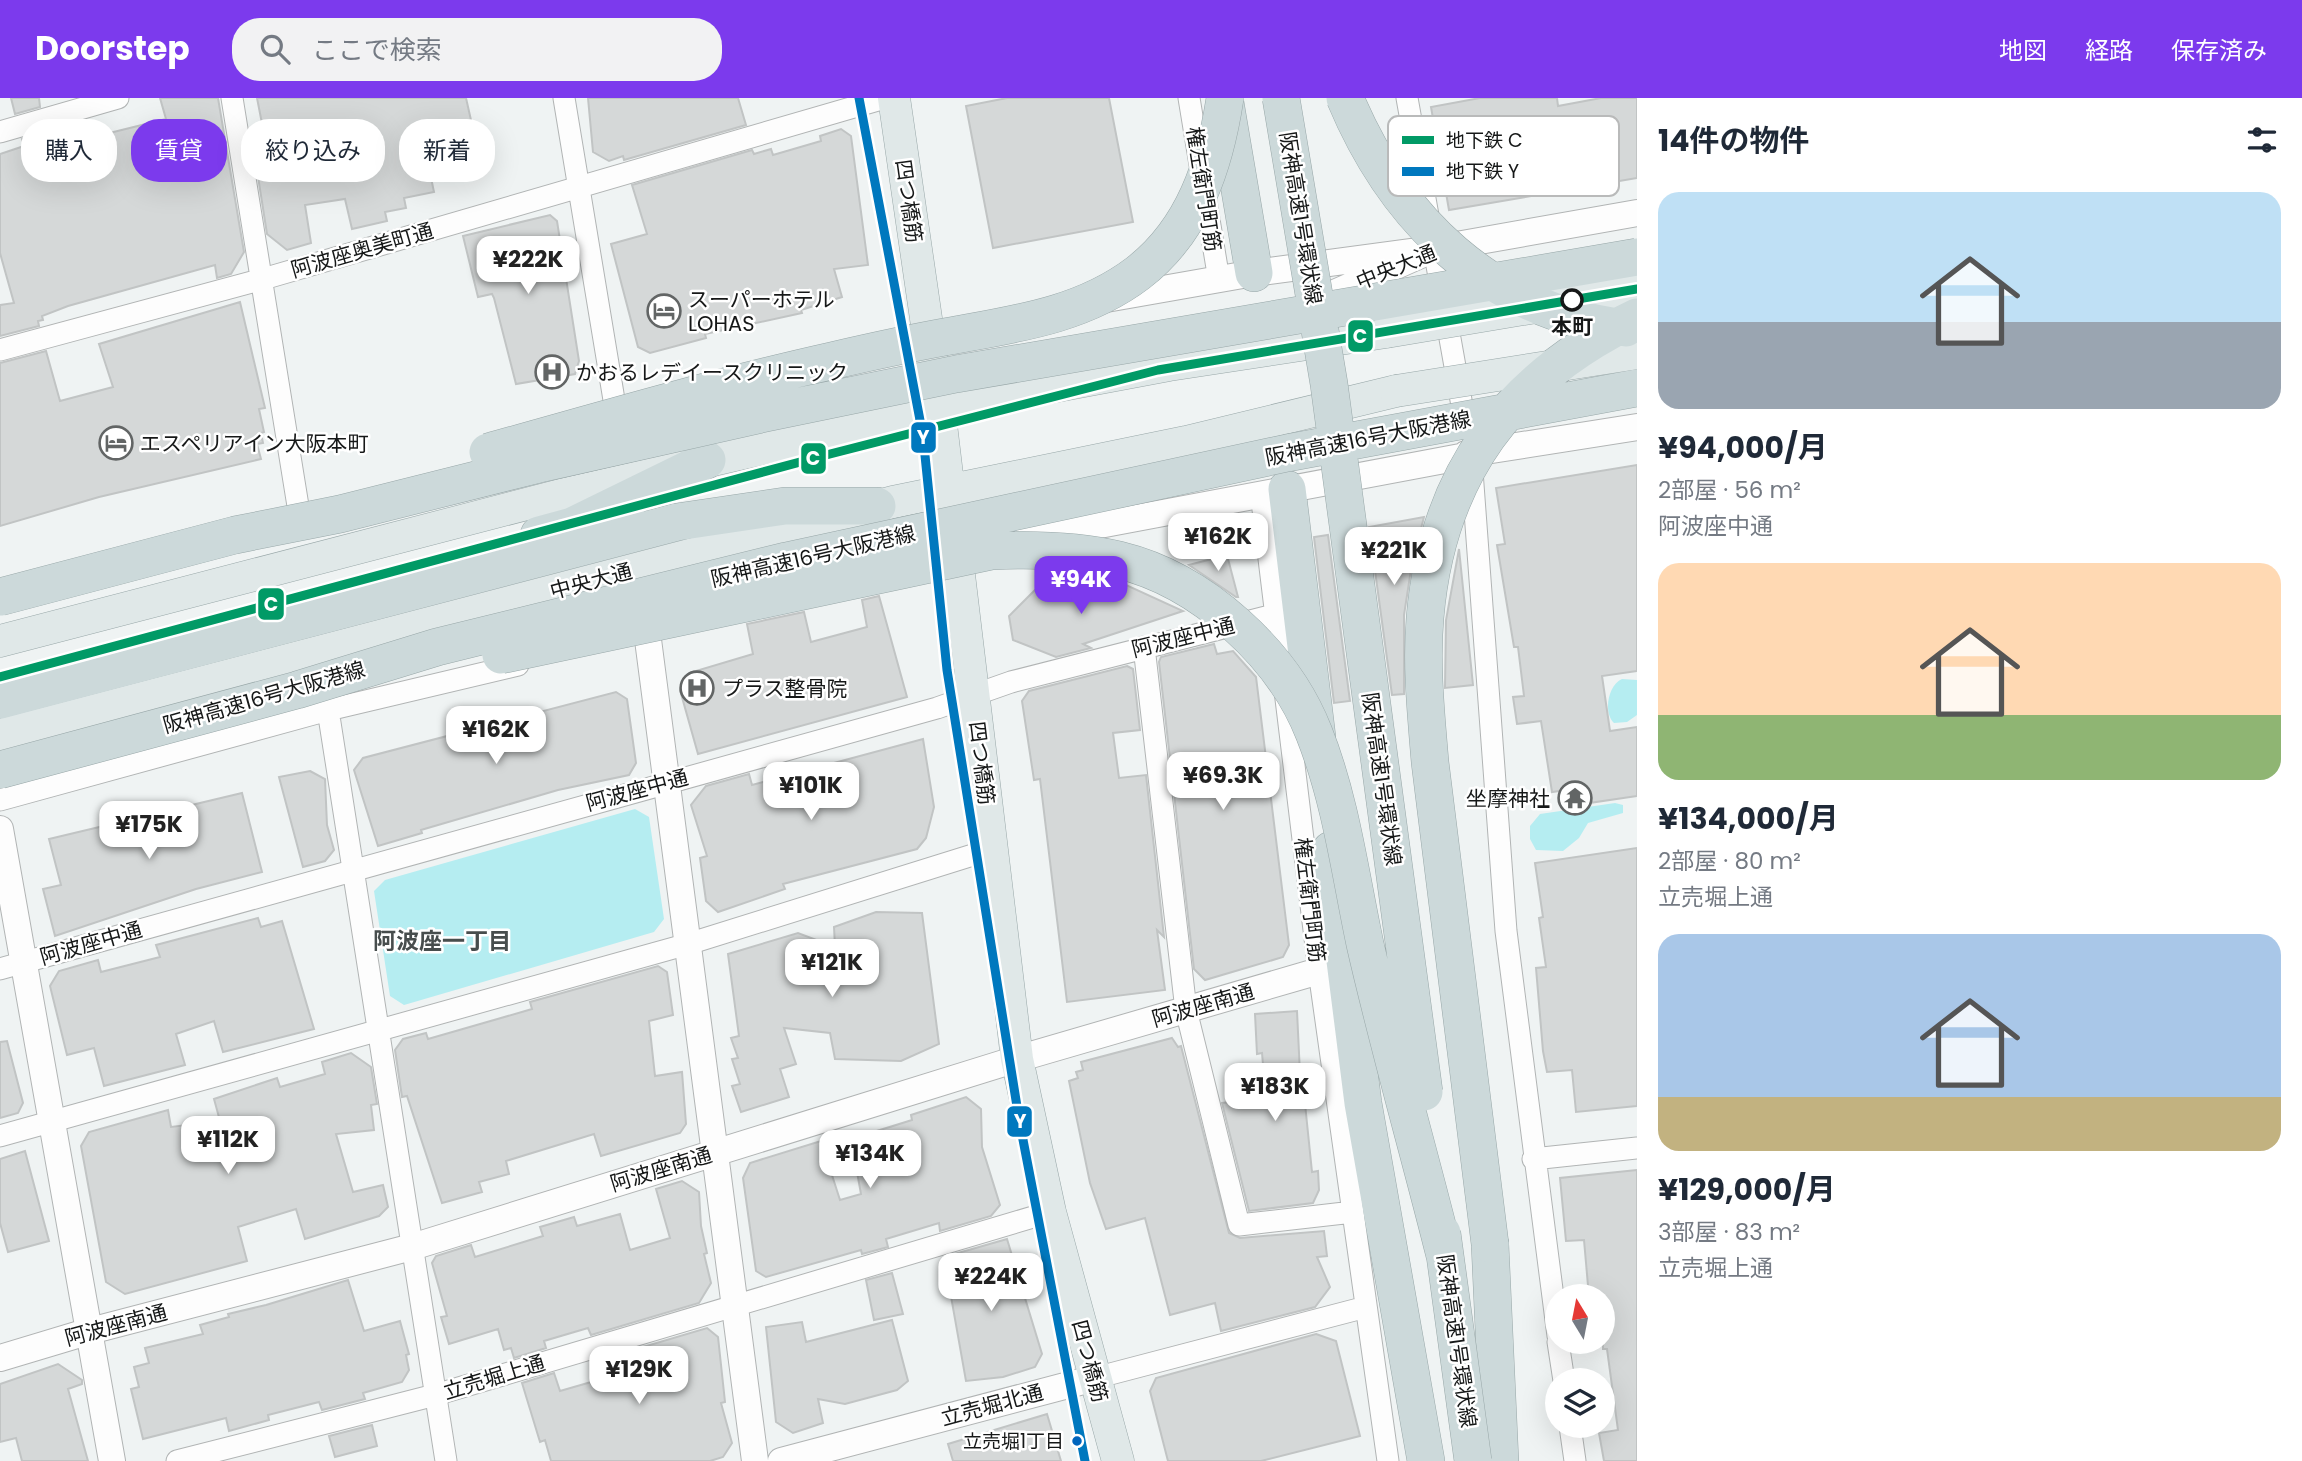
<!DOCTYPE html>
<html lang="ja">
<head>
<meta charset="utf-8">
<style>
	:root { --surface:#fff; --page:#f2f2f3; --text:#1f2937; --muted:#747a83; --accent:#7c3aed }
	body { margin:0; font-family:Poppins,"Noto Sans JP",sans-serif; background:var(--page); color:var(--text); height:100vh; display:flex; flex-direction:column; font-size:26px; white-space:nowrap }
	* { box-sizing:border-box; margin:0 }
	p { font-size:23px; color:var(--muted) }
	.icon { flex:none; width:38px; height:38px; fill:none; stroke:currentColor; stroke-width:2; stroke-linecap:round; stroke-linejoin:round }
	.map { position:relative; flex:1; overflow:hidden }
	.drawer { display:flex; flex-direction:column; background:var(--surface); width:665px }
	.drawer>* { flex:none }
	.guide { position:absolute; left:21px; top:21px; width:665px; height:63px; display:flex; gap:14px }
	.needle { width:46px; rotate:350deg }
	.buttons { position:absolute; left:1545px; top:1186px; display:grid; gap:14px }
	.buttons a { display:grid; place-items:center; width:70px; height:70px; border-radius:50%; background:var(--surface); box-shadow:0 7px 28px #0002; font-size:35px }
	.price { position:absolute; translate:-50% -60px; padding:0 16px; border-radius:14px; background:#fff; color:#222; font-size:23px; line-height:46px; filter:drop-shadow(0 2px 4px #0008) }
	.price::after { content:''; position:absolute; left:50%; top:42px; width:21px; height:16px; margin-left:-10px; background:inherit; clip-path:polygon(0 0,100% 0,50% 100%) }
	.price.selected { background:var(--accent); color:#fff }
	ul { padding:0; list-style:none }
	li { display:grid; align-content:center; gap:14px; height:371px; padding:0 21px }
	li span { display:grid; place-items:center; height:217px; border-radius:21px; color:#555 }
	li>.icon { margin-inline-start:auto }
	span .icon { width:126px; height:126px; fill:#fffc; stroke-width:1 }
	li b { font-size:30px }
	h2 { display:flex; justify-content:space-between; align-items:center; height:84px; padding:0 21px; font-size:30px }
	.pill { padding:0 24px; border-radius:28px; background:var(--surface); box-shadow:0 7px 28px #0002; font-size:24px; line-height:63px }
	.pill.selected { background:var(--accent); color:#fff }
	header { display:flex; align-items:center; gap:42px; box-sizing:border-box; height:98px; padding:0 35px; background:var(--accent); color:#fff }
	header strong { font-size:33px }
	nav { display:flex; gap:38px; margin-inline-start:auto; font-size:24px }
	.search { width:490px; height:63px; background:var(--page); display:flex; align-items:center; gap:18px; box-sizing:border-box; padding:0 24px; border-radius:28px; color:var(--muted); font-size:26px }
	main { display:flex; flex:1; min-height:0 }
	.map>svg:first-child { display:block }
	.green { fill:#b5edf1 }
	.building { fill:#d5d8d8; stroke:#c1c4c4; stroke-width:2 }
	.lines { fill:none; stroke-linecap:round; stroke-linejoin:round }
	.minor-casing { stroke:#b1b4b4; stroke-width:23 }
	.tertiary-casing { stroke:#b1b4b4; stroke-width:28 }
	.primary-casing { stroke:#98a7a8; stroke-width:33 }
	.motorway-casing { stroke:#98a7a8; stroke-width:38 }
	.minor { stroke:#fdfdfd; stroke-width:21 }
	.tertiary { stroke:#fdfdfd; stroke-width:26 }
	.primary { stroke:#e0e8e8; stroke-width:32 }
	.motorway { stroke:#ccd9da; stroke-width:37 }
	.primary-bridge-casing { stroke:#98a7a8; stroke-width:33; stroke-linecap:butt }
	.motorway-bridge-casing { stroke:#98a7a8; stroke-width:38; stroke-linecap:butt }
	.primary-bridge { stroke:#e0e8e8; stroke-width:32 }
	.motorway-bridge { stroke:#ccd9da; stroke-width:37 }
	.metro-1-casing { stroke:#fff; stroke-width:14 }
	.metro-2-casing { stroke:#fff; stroke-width:14 }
	.metro-1 { stroke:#019a66; stroke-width:9 }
	.metro-2 { stroke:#0078be; stroke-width:9 }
	.stop-dot { fill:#fff; stroke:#161818; stroke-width:3.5 }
	.bus-dot { fill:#0065bd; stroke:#fff; stroke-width:2.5 }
	.labels { text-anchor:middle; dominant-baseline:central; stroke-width:5; stroke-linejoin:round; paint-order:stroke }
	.bus-label { font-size:19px; fill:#161818; stroke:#fff; text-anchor:end }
	.street-label { font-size:21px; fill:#161818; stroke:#fff }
	.poi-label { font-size:21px; fill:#161818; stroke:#fff; text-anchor:start }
	.stop-label { font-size:21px; font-weight:bold; fill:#161818; stroke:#fff }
	.neighbourhood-label { font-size:23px; font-weight:bold; fill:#474d4d; stroke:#fff }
	.key { fill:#fff; stroke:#b9baba; stroke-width:2 }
	.key-label { font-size:19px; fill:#161818 }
	.line-badge { stroke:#fff; stroke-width:2.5 }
	.badge-label { font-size:19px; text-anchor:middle; font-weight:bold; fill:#fff }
</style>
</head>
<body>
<header>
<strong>Doorstep</strong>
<div class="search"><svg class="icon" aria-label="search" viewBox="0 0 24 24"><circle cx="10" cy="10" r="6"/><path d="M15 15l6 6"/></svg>ここで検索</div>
<nav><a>地図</a><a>経路</a><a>保存済み</a></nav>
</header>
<main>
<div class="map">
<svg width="1637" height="1363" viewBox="0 0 1637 1363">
	<rect width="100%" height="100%" fill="#eff3f3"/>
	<!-- green -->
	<path class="green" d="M1622 581 1637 582V617L1627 624 1614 625C1603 615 1608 587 1622 581Z
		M1615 705 1623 707V715L1588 725 1579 740 1563 753 1536 752 1530 741V728L1540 716Z
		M635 711 649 719 664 821 654 834 404 907 390 898 374 793 385 782Z"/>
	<!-- building -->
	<path class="building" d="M11 0H39L40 9 15 16Z
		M160 0H218L244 154 231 176 217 180 215 167 68 208 42 218 43 222 38 223 39 228 0 238V207L14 205 0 155V56L24 48 22 41 46 34 49 50 166 21Z
		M257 0H466L473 31 423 42 434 94 404 100 406 110 385 114 387 123 352 131 345 101 305 107 311 145 287 152 267 136 254 53 267 51Z
		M588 0H738L746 27 624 62 623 58 609 63 593 54Z
		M1007 0H1109L1133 124 993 150 966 8Z
		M1480 0H1557L1558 8 1601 0H1637V80L1449 112 1431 9Z
		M841 31 851 38 868 167 834 171 842 199 801 212 802 215 705 236 706 240 650 255 638 249 611 146 647 136 632 87 752 52 754 56 771 51 773 57 821 43 820 38Z
		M550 117 557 123 579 263 575 276 516 286 494 200 492 196 478 199 463 138Z
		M240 204 265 310 259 311 264 334 261 335 263 345 257 346 261 361 99 399 0 428V265L46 253 60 303 113 289 99 246Z
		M1637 367V573L1602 578 1610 633 1637 629V698L1589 705 1586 689 1552 694 1541 623 1517 626 1513 599 1524 598 1518 549H1514L1497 447 1505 446 1496 390Z
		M1424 419 1412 465 1404 517V596L1392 597 1369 429Z
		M1328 437 1350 603 1334 605 1314 439Z
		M1459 451 1473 587 1445 590 1446 522Z
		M1227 457 1238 499H1236L1189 467Z
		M1086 480 1090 498 1124 486 1183 513 1083 546 1091 550 1056 559 1013 542 1009 518 1037 490Z
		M879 498 907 599 698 656 680 592 689 575 753 556 747 526 804 514 811 544 867 529 862 502Z
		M1214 546 1217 556 1233 553 1256 579 1289 847 1283 859 1205 882 1194 871 1159 564 1161 559Z
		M1127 568 1133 571 1140 632 1113 635 1119 680 1146 677 1164 839 1157 832 1165 892 1067 904 1040 681 1034 682 1022 603 1029 593Z
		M616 594 627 601 636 665 629 677 558 692 421 732 422 735 378 748 354 672 363 660Z
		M923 641 934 709 926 740 917 751 783 786 785 791 718 814 706 803 700 760 707 758 691 707 706 688 749 676 752 687Z
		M310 673 325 681 327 727 334 752 325 763 303 769 279 679Z
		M242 695 262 774 196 791 55 838 43 791 61 787 49 741Z
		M1637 750V1008L1576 1014 1572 972 1547 974 1543 953 1536 870 1546 869 1539 820 1543 819 1535 765Z
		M876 814 922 815 939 946 901 963 835 961 830 935 784 930 796 966 780 971 789 999 741 1014 732 988 740 986 732 961 738 960 731 940 739 938 728 856 798 835 835 849 834 829Z
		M258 820 261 829 282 823 314 931 223 954 214 923 176 936 185 967 104 988 94 950 67 957 50 888 59 873 98 862 101 874 160 859 156 847Z
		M658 868 667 874 673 917 649 923 655 978 682 974 686 1026 680 1035 601 1058 594 1036 506 1063 509 1076 479 1084 482 1094 442 1105 407 998 402 999 395 952 403 941 426 935 428 941 532 911 530 904Z
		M1297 913 1301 997 1304 996 1312 1074 1318 1073 1319 1092 1313 1105 1249 1113 1222 1005 1266 1001 1262 955 1257 956 1255 916Z
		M1172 940 1178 949 1181 948 1229 1135 1240 1140 1324 1133 1327 1158 1317 1159 1330 1189 1315 1209 1221 1233 1215 1205 1170 1217 1145 1120 1106 1131 1090 1085 1069 983 1078 980 1076 974 1083 972 1081 964Z
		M7 943 23 1005 18 1015 0 1020V944Z
		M351 955 371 969 377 1006 371 1007 374 1032 336 1036 353 1094 383 1087 388 1109 379 1118 305 1141 296 1111 238 1129 247 1163 125 1196 106 1184 81 1048 89 1034 168 1012 171 1029 220 1023 214 1001 277 980 280 989 325 976 322 964Z
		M966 999 981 1011 982 1049 1000 1107 991 1118 940 1133 939 1125 886 1141 888 1149 862 1156 861 1152 766 1179 756 1173 743 1080 750 1065 821 1043 840 1102 861 1096 851 1041 912 1022 911 1017Z
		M25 1053 49 1143 8 1154 0 1125V1061Z
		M1637 1072V1363H1604L1599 1335 1618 1332 1607 1251H1603V1199H1589L1584 1142 1566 1143 1560 1080Z
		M682 1083 699 1094 701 1128 707 1155 704 1156 711 1185 699 1205 591 1237 588 1230 544 1243 546 1250 514 1260 511 1250 504 1252 498 1231 449 1246 441 1219 447 1218 432 1165 436 1158 471 1147 475 1159 543 1138 540 1129 574 1119 577 1128 620 1116 630 1152 670 1140 656 1091Z
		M1007 1141 1042 1256 1035 1269 1003 1279 966 1283 944 1159Z
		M892 1175 903 1216 874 1222 866 1182Z
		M348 1182 364 1233 400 1223 409 1256 406 1257 409 1272 402 1284 363 1295 365 1301 322 1312 319 1304 268 1317 269 1322 229 1333 226 1320 143 1341 131 1291 139 1289 134 1269 149 1265 145 1250 203 1236 200 1227 229 1219 228 1216 266 1207Z
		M892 1222 908 1283 897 1292 845 1306 818 1301 823 1325 793 1335 776 1324 766 1229 802 1224 806 1244Z
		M707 1230 718 1239 725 1304 721 1305 732 1345 723 1359 710 1363H551L545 1342 540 1344 522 1285 554 1275 560 1293 605 1280 599 1262Z
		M1316 1236 1336 1243 1360 1338 1261 1363H1168L1150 1293 1156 1280Z
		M58 1266 82 1282V1286L68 1291 88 1363H22L16 1340 0 1344V1286Z
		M1047 1316 1061 1363H953L948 1346Z
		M372 1327 377 1348 335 1359 329 1338Z"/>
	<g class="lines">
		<defs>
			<path id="minor" d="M232 0 298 408
				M564 0 618 326
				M1189 0 1219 182
				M1407 0 1466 330
				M0 34 118 0
				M0 252 263 181 885 0
				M1472 373 1506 833 1558 1238
				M1261 395 1319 873 1388 1363
				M1144 549 1186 912 1239 1127 1353 1114
				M328 612 446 1363
				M0 702 328 612 518 567
				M0 871 937 610 1011 584 1274 517
				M0 1038 688 846 992 751
				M1533 1061 1637 1050
				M1558 1244 1564 1283
				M1095 1280 1366 1209
				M1570 1328 1575 1363
				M177 1363 435 1297 1050 1114"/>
			<path id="tertiary" d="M1106 201 1254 175 1434 151
				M1312 205 1434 151 1637 115
				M1466 356 1637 329
				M1025 441 1471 357
				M644 511 755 1363
				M0 731 112 1363
				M0 1260 90 1233 412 1149 1017 961 1319 873
				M781 1363 1095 1280"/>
			<path id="primary" d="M894 0 939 310 1017 961 1050 1114 1118 1363
				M0 543 565 396 939 310 1169 267 1386 234
				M0 637 893 404 1186 344 1396 293"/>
			<path id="motorway" d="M1225 4 1254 175
				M1287 391 1317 639
				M539 437 572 428 707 362
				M0 602 677 424 785 408H877
				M1331 752 1363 1005 1426 1363
				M1490 1146 1500 1363"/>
		</defs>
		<!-- minor casing -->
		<use href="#minor" class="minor-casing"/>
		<!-- tertiary casing -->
		<use href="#tertiary" class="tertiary-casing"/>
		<!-- primary casing -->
		<use href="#primary" class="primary-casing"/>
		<!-- motorway casing -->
		<use href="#motorway" class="motorway-casing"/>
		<!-- minor -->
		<use href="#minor" class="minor"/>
		<!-- tertiary -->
		<use href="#tertiary" class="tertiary"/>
		<!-- primary -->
		<use href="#primary" class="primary"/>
		<!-- motorway -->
		<use href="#motorway" class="motorway"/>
		<defs>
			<path id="primary-bridge" d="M1386 234 1637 192
				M1396 293 1637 255"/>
			<path id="motorway-bridge" d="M1281 0 1329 286 1424 994
				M1345 0C1396 122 1490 214 1626 230
				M488 354C602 322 715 289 831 263 870 254 910 245 950 238 1016 226 1083 217 1138 175 1194 132 1215 66 1225 0
				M0 499 235 437 340 416 539 366 766 315 956 276 1637 159
				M501 557 992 453C1035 451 1077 452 1119 462 1202 482 1283 556 1314 635 1341 703 1350 775 1365 846 1389 951 1419 1054 1445 1158
				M0 672 297 592 437 549 786 463 1287 355 1637 290
				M1442 1135 1473 1363
				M1490 1146 1430 664C1426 616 1421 568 1425 520 1437 377 1509 280 1637 219"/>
		</defs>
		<!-- primary-bridge casing -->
		<use href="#primary-bridge" class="primary-bridge-casing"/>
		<!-- motorway-bridge casing -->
		<use href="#motorway-bridge" class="motorway-bridge-casing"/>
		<!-- primary-bridge -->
		<use href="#primary-bridge" class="primary-bridge"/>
		<!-- motorway-bridge -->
		<use href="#motorway-bridge" class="motorway-bridge"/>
		<defs>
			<path id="metro-1" d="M0 579 830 356 1158 272 1637 191"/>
			<path id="metro-2" d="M859 0 923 338 947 572 1019 1021 1085 1363"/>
		</defs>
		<!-- metro-1 casing -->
		<use href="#metro-1" class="metro-1-casing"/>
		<!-- metro-2 casing -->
		<use href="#metro-2" class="metro-2-casing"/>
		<!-- metro-1 -->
		<use href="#metro-1" class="metro-1"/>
		<!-- metro-2 -->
		<use href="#metro-2" class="metro-2"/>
	</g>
	<!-- icons -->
	<defs>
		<symbol id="hotel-ring" viewBox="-11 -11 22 22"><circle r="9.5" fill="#fff" stroke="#626565" stroke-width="1.5"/><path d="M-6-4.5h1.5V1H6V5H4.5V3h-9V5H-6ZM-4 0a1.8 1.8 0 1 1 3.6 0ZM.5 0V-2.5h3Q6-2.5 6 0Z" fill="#626565"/></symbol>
		<symbol id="hospital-ring" viewBox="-11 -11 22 22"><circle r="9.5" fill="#fff" stroke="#626565" stroke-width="1.5"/><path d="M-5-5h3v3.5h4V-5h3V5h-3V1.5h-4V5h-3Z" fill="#626565"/></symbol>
		<symbol id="temple-ring" viewBox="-11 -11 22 22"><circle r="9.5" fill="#fff" stroke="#626565" stroke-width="1.5"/><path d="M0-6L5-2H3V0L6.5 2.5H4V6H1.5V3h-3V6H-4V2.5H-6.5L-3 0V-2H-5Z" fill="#626565"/></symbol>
	</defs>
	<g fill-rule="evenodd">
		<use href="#hotel-ring" x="645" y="194" width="38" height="38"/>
		<use href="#hospital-ring" x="533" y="255" width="38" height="38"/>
		<use href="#hotel-ring" x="97" y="326" width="38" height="38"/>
		<use href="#hospital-ring" x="678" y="571" width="38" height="38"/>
		<use href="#temple-ring" x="1556" y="681" width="38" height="38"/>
	</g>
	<!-- markers -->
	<circle class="stop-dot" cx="1572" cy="202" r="10"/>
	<circle class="bus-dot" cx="1077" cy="1343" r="6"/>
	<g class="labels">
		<!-- bus labels -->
		<g class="bus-label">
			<text x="1064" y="1343">立売堀1丁目</text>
		</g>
		<!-- street labels -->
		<g class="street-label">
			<text transform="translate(1204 91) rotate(81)">権左衛門町筋</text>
			<text transform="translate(909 103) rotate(82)">四つ橋筋</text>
			<text transform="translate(1301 120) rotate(81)">阪神高速1号環状線</text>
			<text transform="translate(362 152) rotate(-16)">阿波座奥美町通</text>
			<text transform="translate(1396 169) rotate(-22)">中央大通</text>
			<text transform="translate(1368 340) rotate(-11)">阪神高速16号大阪港線</text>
			<text transform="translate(813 458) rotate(-13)">阪神高速16号大阪港線</text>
			<text transform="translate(591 483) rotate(-15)">中央大通</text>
			<text transform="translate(1183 539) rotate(-14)">阿波座中通</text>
			<text transform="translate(264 599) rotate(-16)">阪神高速16号大阪港線</text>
			<text transform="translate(982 665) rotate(83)">四つ橋筋</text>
			<text transform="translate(1382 681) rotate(82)">阪神高速1号環状線</text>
			<text transform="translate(637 692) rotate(-15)">阿波座中通</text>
			<text transform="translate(1310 802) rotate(83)">権左衛門町筋</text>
			<text transform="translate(91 845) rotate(-16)">阿波座中通</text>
			<text transform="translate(1203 907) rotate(-16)">阿波座南通</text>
			<text transform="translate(661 1071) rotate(-17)">阿波座南通</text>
			<text transform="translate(116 1227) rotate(-15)">阿波座南通</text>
			<text transform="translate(1457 1243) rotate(82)">阪神高速1号環状線</text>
			<text transform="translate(1090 1263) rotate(75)">四つ橋筋</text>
			<text transform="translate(494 1279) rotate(-17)">立売堀上通</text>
			<text transform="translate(992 1307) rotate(-15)">立売堀北通</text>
		</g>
		<!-- poi labels -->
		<g class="poi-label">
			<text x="688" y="201">スーパーホテル<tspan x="688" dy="24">LOHAS</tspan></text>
			<text x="576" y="274">かおるレデイースクリニック</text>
			<text x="140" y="345">エスペリアイン大阪本町</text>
			<text x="722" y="590">プラス整骨院</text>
			<text x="1550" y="700" text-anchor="end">坐摩神社</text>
		</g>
		<!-- stop labels -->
		<g class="stop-label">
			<text x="1572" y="228">本町</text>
		</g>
		<!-- neighbourhood labels -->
		<g class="neighbourhood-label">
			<text x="442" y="843">阿波座一丁目</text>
		</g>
	</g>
	<!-- legend -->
	<rect x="1388" y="18" width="231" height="80" rx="10" class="key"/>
	<rect x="1402" y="38" width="32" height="8" fill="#019a66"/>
	<rect x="1402" y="69" width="32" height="9" fill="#0078be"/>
	<g class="key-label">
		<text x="1446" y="49">地下鉄 C</text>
		<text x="1446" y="80">地下鉄 Y</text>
	</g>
	<g class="line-badge">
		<rect x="1347" y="221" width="27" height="34" rx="7" fill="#019a66"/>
		<rect x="910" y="323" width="27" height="33" rx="7" fill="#0078be"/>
		<rect x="800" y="344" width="27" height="33" rx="7" fill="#019a66"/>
		<rect x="257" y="489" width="28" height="34" rx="7" fill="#019a66"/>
		<rect x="1006" y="1007" width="27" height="33" rx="7" fill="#0078be"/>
	</g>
	<g class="badge-label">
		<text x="1360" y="245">C</text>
		<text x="923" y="346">Y</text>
		<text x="813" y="367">C</text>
		<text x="271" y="513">C</text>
		<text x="1020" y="1030">Y</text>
	</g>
</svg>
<div class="buttons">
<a><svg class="needle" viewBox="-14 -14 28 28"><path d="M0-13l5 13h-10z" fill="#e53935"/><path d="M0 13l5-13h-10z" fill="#747a83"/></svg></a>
<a><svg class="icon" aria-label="layers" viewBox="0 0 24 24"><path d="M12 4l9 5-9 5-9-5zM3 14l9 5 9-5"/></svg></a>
</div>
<b class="price" style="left:528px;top:198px">¥222K</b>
<b class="price" style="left:1218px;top:475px">¥162K</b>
<b class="price" style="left:1394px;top:489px">¥221K</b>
<b class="price selected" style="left:1081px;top:518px">¥94K</b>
<b class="price" style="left:496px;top:668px">¥162K</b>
<b class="price" style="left:1223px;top:714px">¥69.3K</b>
<b class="price" style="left:811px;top:724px">¥101K</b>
<b class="price" style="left:149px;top:763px">¥175K</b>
<b class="price" style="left:832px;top:901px">¥121K</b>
<b class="price" style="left:1275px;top:1025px">¥183K</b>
<b class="price" style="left:228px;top:1078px">¥112K</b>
<b class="price" style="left:870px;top:1092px">¥134K</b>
<b class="price" style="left:991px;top:1215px">¥224K</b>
<b class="price" style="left:639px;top:1308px">¥129K</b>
<div class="guide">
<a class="pill">購入</a>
<a class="pill selected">賃貸</a>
<a class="pill">絞り込み</a>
<a class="pill">新着</a>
</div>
</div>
<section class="drawer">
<h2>14件の物件<svg class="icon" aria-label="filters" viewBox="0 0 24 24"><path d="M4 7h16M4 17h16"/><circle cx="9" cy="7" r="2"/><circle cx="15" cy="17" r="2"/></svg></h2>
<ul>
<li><span style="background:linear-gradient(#bfe0f5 60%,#9aa5b1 0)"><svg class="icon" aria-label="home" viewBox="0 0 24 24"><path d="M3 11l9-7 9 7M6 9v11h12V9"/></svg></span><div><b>¥94,000/月</b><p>2部屋 · 56 m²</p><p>阿波座中通</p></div></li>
<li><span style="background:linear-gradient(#ffd9b3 70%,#8fb573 0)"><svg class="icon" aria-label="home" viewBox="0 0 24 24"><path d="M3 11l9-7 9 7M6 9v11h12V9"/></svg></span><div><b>¥134,000/月</b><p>2部屋 · 80 m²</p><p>立売堀上通</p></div></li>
<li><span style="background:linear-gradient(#a9c7e8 75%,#c2b280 0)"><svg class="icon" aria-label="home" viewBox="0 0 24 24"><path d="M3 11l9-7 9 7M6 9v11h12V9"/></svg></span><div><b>¥129,000/月</b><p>3部屋 · 83 m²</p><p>立売堀上通</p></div></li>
</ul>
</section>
</main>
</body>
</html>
